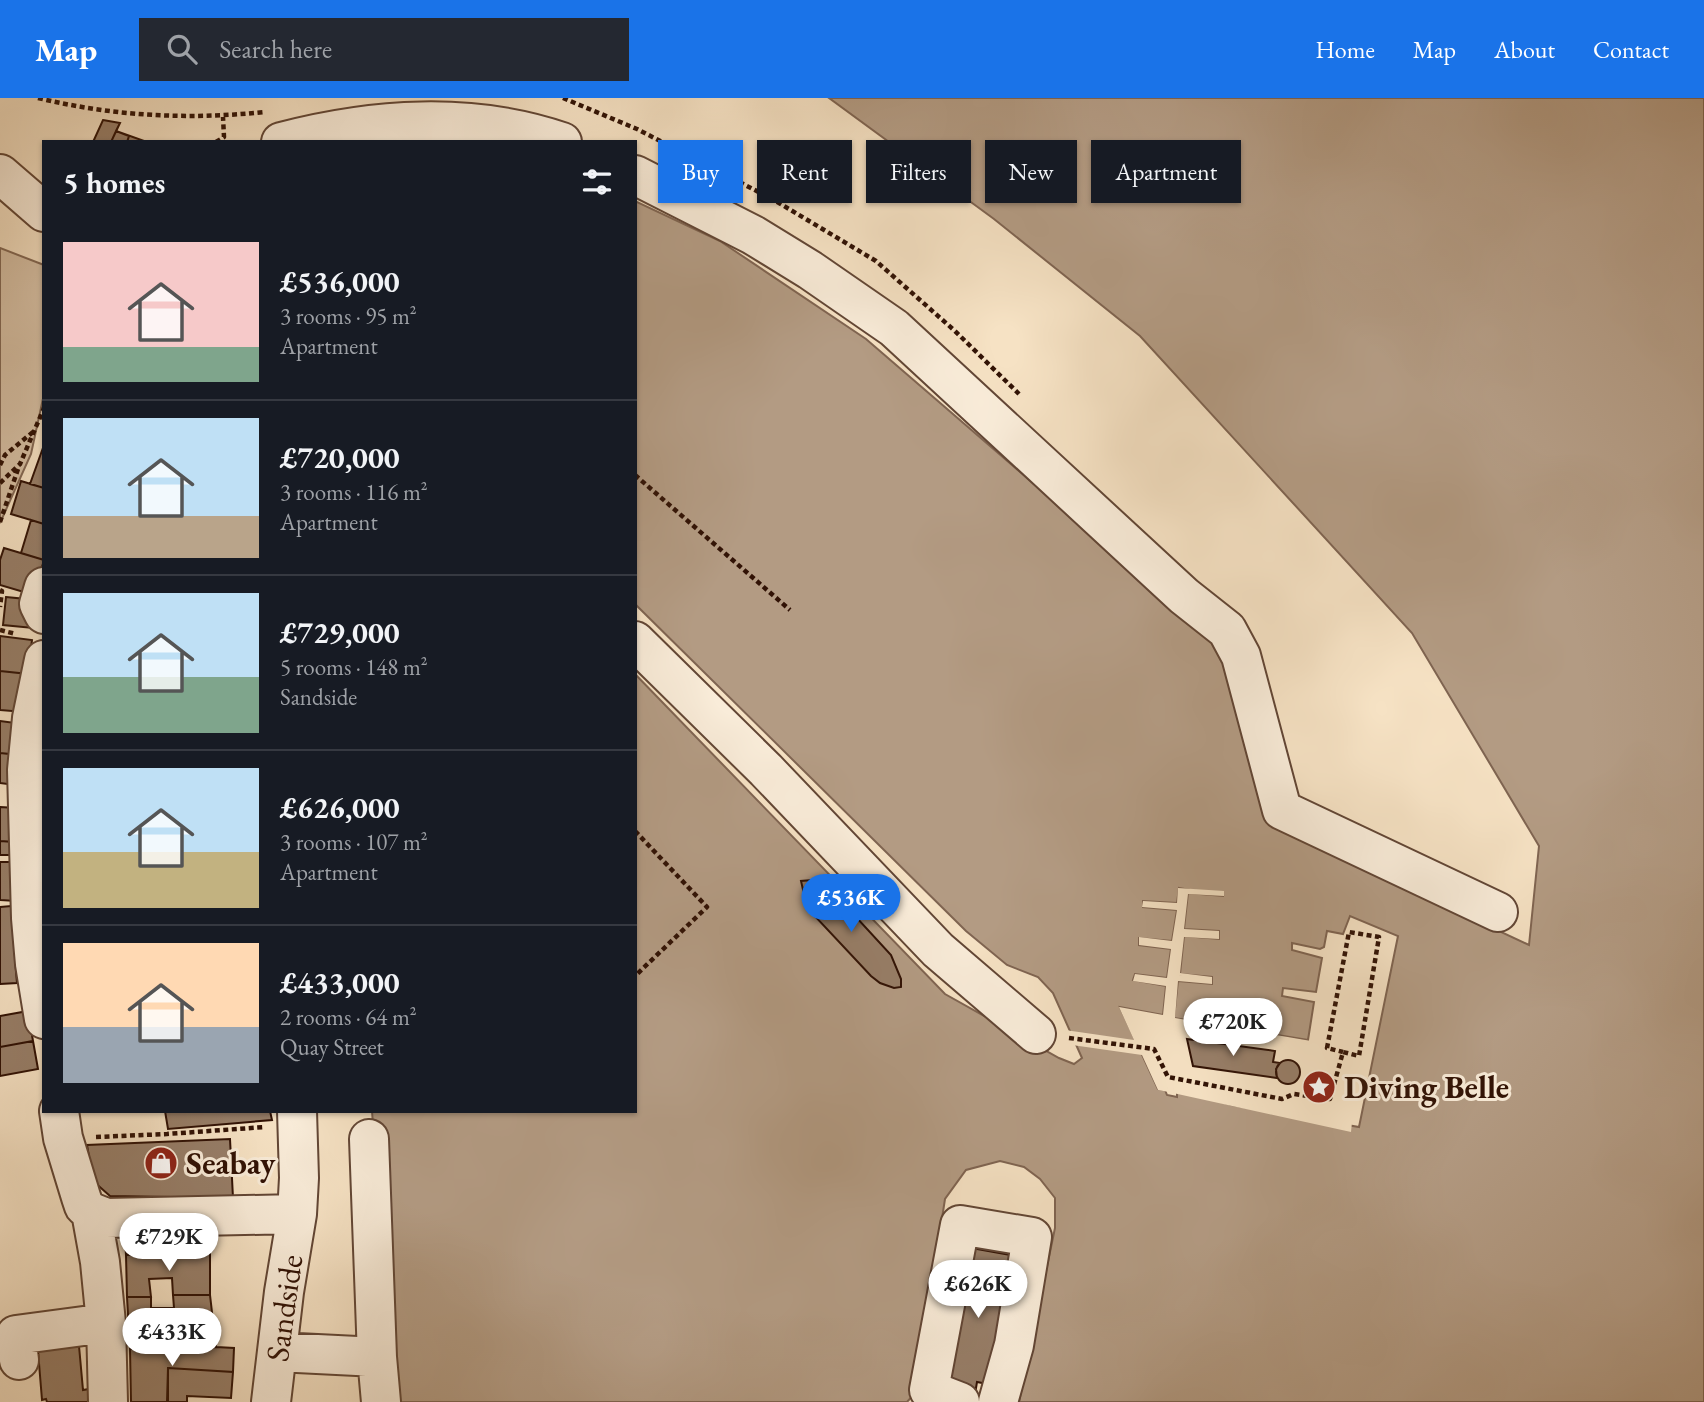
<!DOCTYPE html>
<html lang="en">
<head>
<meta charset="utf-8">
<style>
	:root { --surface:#171b24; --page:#242831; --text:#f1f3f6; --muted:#9ea1a6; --line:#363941; --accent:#1a73e8 }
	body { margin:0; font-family:"EB Garamond",serif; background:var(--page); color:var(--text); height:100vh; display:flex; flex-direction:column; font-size:26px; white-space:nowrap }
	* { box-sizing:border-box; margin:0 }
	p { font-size:23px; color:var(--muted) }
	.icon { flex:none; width:38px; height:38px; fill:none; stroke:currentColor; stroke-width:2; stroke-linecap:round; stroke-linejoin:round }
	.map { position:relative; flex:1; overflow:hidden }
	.drawer { position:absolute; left:42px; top:42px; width:595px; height:973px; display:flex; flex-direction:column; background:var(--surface); border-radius:0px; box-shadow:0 2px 5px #0004 }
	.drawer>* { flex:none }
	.hud { position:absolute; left:658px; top:42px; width:665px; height:63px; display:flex; gap:14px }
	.price { position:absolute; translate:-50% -60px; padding:0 16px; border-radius:24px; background:#fff; color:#222; font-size:23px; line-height:46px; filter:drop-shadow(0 2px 4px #0008) }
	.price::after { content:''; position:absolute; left:50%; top:42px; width:21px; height:16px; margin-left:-10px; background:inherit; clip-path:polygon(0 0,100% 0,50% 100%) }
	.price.on { background:var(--accent); color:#fff }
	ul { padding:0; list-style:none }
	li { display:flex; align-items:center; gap:21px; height:175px; padding:0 21px }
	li+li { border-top:2px solid var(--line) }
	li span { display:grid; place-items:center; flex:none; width:196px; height:140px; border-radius:0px; color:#555 }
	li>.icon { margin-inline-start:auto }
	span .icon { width:84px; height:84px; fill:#fffc; stroke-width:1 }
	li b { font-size:30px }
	h2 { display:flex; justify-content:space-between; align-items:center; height:84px; padding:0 21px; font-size:30px }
	.pill { padding:0 24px; border-radius:0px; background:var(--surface); box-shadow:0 2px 5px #0004; font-size:24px; line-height:63px }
	.pill.on { background:var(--accent); color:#fff }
	header { display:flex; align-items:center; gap:42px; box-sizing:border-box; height:98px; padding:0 35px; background:var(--accent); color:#fff }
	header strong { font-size:33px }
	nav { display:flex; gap:38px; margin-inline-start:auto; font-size:24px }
	.search { width:490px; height:63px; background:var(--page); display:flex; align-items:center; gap:18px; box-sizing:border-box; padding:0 24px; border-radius:0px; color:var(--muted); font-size:26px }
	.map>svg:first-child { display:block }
	.green { fill:#d5bfa4; stroke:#836854; stroke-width:2 }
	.water { fill:#b39b83; stroke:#7f6451; stroke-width:2; fill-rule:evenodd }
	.pier { fill:#f6e2c4 }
	.building { fill:#977e68; stroke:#311205; stroke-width:2 }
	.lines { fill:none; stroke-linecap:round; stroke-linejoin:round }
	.minor-casing { stroke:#624635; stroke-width:42 }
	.path { stroke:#311205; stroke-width:4.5; stroke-dasharray:5 3.5; stroke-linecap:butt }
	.minor { stroke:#f9ecd9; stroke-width:38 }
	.labels { text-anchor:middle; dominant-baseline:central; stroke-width:6; stroke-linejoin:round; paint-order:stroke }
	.poi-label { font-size:32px; font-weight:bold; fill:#311205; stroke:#f9ecd9; text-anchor:start }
	.street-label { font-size:32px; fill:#311205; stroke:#f9ecd9 }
</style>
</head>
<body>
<header>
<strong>Map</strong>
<div class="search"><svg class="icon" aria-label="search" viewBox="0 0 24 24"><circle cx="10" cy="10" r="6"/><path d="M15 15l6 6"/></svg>Search here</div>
<nav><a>Home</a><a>Map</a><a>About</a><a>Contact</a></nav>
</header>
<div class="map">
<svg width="1704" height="1304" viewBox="0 0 1704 1304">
	<rect width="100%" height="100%" fill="#f6e2c4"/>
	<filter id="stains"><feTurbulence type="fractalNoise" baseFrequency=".00286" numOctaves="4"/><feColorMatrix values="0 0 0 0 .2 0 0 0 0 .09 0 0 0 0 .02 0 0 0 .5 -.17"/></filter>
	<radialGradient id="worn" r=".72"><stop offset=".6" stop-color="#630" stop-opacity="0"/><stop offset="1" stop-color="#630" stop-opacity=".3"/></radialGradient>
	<!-- green -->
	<path class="green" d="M0 150 44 167V296L31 356 0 425Z"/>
	<!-- water -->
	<path class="water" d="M829 0H1704V1304H1019L1055 1130V1100L1040 1081 1024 1069 1000 1063 966 1072 945 1101 915 1295 907 1304H393L372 1013H635V576L945 896 1059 960 1074 966 1082 960 1053 895 1038 879 1007 867 966 833 635 506V103L720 143 866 241 1208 536 1227 565 1270 726 1529 847 1539 748 1412 535 1140 238 994 121ZM1179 790 1224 798 1188 795 1184 831 1219 833V841L1184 838 1180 876 1212 879V886L1178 883 1174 920 1308 942 1314 904 1282 898 1283 890 1316 894 1322 860 1292 852V845L1320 851 1324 849 1327 833 1343 836 1350 818 1398 838 1359 1029 1232 1007 1177 991V999L1167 997 1165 992 1158 991 1120 909 1163 917 1166 888 1133 882 1135 876 1167 880 1171 851 1139 847V840L1172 843 1177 812 1143 809V803L1177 805Z"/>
	<!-- pier -->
	<path class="pier" d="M1178 790 1224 793V798L1188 796 1184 831 1219 833V841L1184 839 1180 875 1212 879V886L1178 883 1175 920 1311 943 1307 946 1172 922 1175 880 1209 883 1177 877 1181 837 1184 835 1216 837 1181 833 1185 794H1182L1175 845 1142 843 1174 848 1170 882 1167 883 1137 880 1169 886 1166 918 1163 921 1126 914 1161 988 1167 989 1169 994 1158 992 1142 957 1072 947 1065 932 1134 942 1119 909 1163 917 1166 888 1133 883 1135 876 1167 880 1171 851 1139 847V839L1172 843 1177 812 1142 809 1143 803 1177 805Z
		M1177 988 1234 999 1236 1004 1352 1024 1351 1034 1173 995 1174 990Z"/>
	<!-- building -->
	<path class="building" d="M103 22 120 25 116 33 144 43 171 44H93Z
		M103 22 120 25 111 44H93Z
		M116 33 129 38 127 44H111Z
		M44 347V390L30 386Z
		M21 383 44 390V426L11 416Z
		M31 422 44 426V462L21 455Z
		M4 450 44 462 34 497 0 487V462Z
		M6 499 36 502 33 530 3 527Z
		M0 538 32 542 28 576 0 573Z
		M0 573 28 576 24 614 0 612Z
		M0 623 23 626 19 657 0 655Z
		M0 655 19 657 15 687 0 685Z
		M0 709 16 710 14 744 0 743Z
		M0 743 14 744 12 757H0Z
		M0 764H18L16 803 0 802Z
		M813 782 834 795 891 857 901 881V889L894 890 880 885 871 878 811 814 806 805 801 783Z
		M11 808 17 885 0 886V809Z
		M28 913 33 943 0 949V918Z
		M1187 941 1275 953 1273 964 1280 965 1276 971 1277 980 1193 968Z
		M33 943 38 971 0 978V949Z
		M1276 974a12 12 0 1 1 24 0a12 12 0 1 1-24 0Z
		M165 1013H270L272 1022 168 1031Z
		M230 1041 233 1100 110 1098 93 1083 87 1047Z
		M209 1135 210 1154 126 1157 125 1138Z
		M966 1149 1016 1158 993 1287 977 1284 975 1296 940 1290Z
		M210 1154V1197H173L172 1180 149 1181 151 1199H127L126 1157Z
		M173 1197H210L216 1249 130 1251 127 1199H151V1210H174Z
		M79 1248 83 1292 89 1291 90 1304H47L46 1301 42 1302 38 1253Z
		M216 1249 234 1250 233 1274 168 1270V1304H131L130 1251Z
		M168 1270 233 1274 231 1300 187 1298V1304H167Z"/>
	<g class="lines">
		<defs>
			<path id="minor" d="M281 44C372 20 472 13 562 44
				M0 76 44 114
				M635 77 753 137 810 172 894 230 1184 498 1227 532 1241 558 1282 712 1498 814
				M44 489 39 506 44 516
				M635 543 766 672 938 852 1036 936
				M44 562 32 620 27 672 31 820 35 866 44 921
				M59 1013 63 1040 81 1099 84 1108 91 1114 100 1164 106 1225 108 1304
				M369 1041 377 1259
				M91 1114 106 1120 297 1116
				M277 1254 377 1259 381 1304
				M19 1262 16 1237 106 1225
				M271 1304 284 1194 297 1116 299 1080 297 1013
				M960 1304 929 1292 960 1127 1032 1139 1014 1247 998 1304"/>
		</defs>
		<!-- minor casing -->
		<use href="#minor" class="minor-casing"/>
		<!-- path -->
		<path class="path" d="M38 0C113 18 187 22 264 14
			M563 0 637 31 774 102 876 163 955 233 1019 296
			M216 44 224 39 223 19
			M0 367 5 357 33 334
			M635 377 790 512
			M0 385 20 366 44 310
			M0 424 19 368
			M0 492 2 493 0 509
			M0 532 16 536
			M635 733 707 809 635 878
			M1069 940 1154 951 1168 979 1282 1001 1294 996 1330 1001 1343 954 1359 958 1379 839 1349 834 1327 950 1343 954
			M96 1039 167 1036 265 1029"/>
		<!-- minor -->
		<use href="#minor" class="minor"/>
	</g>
	<!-- icons -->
	<defs>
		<symbol id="sight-disc" viewBox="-11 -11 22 22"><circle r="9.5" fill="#8f2418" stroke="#f9ecd9"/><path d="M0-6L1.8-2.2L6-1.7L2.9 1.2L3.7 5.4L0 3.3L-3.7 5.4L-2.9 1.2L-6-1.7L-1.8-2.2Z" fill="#fff"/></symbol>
		<symbol id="shop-disc" viewBox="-11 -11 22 22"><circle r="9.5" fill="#8f2418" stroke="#f9ecd9"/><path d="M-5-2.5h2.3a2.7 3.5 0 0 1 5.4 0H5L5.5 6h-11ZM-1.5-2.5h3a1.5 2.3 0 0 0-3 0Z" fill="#fff"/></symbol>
	</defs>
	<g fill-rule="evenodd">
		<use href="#sight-disc" x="1300" y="970" width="38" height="38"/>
		<use href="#shop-disc" x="142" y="1046" width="38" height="38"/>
	</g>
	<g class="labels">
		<!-- poi labels -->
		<g class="poi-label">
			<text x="1344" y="989">Diving Belle</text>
			<text x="186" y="1065">Seabay</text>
		</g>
		<!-- street labels -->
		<g class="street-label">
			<text transform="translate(284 1210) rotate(-82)">Sandside</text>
		</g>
	</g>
	<rect width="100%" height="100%" filter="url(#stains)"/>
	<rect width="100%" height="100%" fill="url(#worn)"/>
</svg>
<b class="price on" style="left:851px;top:836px">£536K</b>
<b class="price" style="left:1233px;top:960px">£720K</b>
<b class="price" style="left:169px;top:1175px">£729K</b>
<b class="price" style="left:978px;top:1222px">£626K</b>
<b class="price" style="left:172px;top:1270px">£433K</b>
<div class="hud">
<a class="pill on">Buy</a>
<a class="pill">Rent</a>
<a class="pill">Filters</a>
<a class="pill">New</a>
<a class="pill">Apartment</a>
</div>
<section class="drawer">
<h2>5 homes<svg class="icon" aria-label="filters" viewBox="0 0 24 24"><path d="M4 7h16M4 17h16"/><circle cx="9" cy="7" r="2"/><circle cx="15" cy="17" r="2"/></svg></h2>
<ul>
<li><span style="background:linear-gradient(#f6c9c9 75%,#7fa58c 0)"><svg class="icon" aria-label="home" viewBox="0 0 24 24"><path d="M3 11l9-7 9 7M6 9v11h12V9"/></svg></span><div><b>£536,000</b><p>3 rooms · 95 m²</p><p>Apartment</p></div></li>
<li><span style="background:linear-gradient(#bfe0f5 70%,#b9a48a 0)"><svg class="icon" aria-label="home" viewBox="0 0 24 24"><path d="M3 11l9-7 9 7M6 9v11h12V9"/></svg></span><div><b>£720,000</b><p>3 rooms · 116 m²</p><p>Apartment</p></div></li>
<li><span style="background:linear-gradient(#bfe0f5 60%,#7fa58c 0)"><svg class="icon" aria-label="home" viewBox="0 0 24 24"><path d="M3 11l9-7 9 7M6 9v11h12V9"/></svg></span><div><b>£729,000</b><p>5 rooms · 148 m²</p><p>Sandside</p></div></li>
<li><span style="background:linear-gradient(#bfe0f5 60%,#c2b280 0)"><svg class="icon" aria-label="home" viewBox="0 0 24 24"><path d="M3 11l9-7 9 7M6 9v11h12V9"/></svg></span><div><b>£626,000</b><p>3 rooms · 107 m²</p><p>Apartment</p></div></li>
<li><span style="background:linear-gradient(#ffd9b3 60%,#9aa5b1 0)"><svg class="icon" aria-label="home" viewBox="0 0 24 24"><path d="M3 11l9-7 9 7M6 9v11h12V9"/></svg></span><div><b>£433,000</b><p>2 rooms · 64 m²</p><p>Quay Street</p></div></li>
</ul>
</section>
</div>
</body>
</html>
